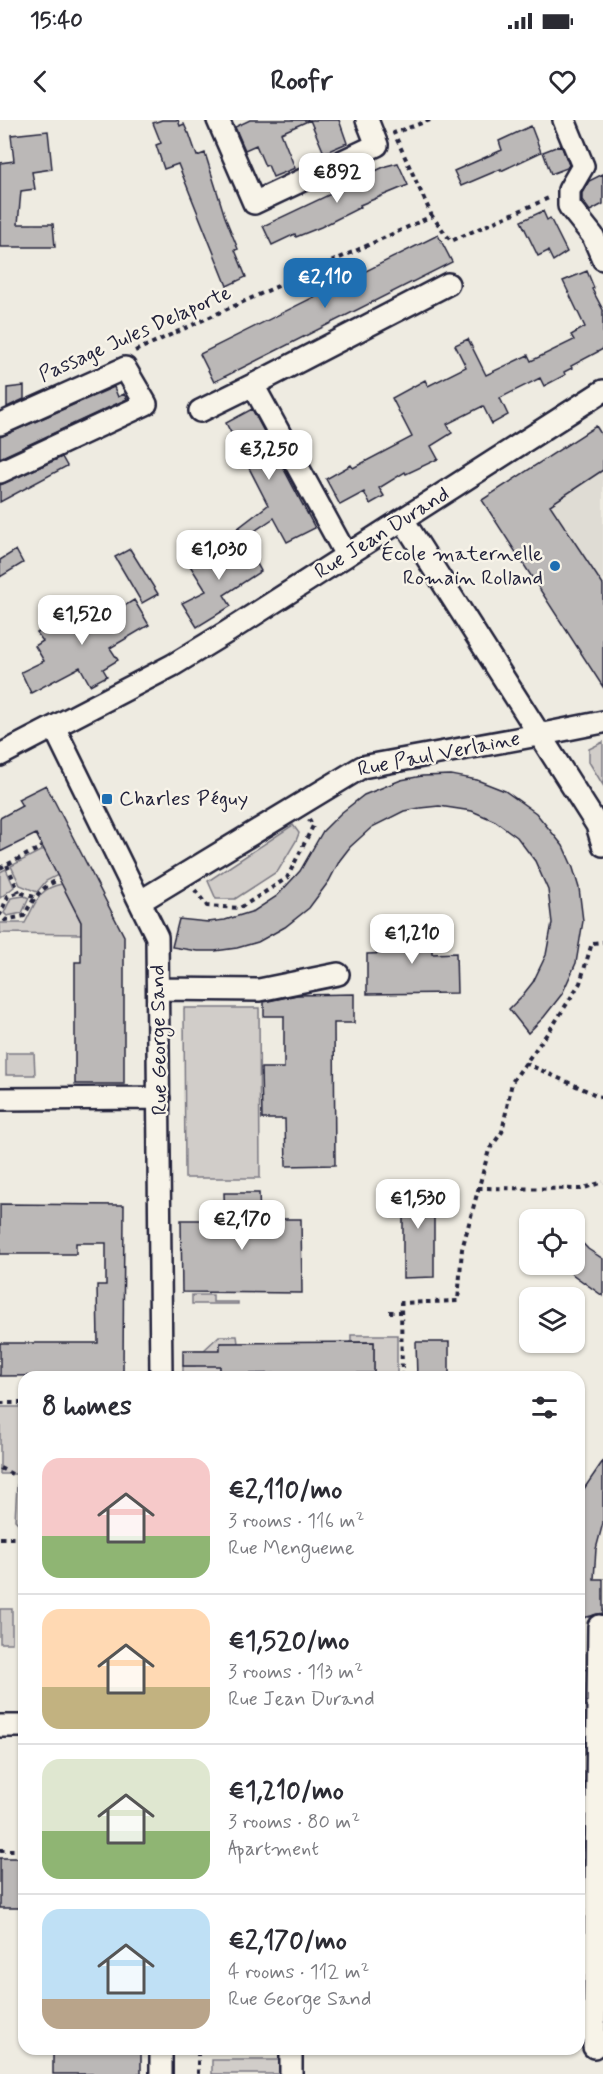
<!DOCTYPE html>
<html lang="en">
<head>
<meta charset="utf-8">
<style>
	:root { --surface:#fff; --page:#f2f2f3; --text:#2b2b33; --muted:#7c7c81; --line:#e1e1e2; --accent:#1f6fb2 }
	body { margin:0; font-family:Mynerve,sans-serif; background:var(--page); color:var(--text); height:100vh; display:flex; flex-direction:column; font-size:22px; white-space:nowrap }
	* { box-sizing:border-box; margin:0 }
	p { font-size:20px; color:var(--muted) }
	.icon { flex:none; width:33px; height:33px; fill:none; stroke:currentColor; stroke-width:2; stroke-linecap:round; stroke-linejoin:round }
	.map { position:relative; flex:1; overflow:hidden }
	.sheet { position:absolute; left:18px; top:1251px; width:567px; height:684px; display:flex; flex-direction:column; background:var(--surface); border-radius:18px; box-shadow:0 2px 4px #0004 }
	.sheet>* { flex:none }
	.tools { position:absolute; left:519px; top:1089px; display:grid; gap:12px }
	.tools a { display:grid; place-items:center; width:66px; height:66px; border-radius:12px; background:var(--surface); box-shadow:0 2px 4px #0004; font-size:30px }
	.price { position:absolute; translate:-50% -51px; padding:0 14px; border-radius:12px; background:#fff; color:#222; font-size:20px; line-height:39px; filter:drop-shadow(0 2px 3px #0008) }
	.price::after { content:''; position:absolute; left:50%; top:36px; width:18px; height:14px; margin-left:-9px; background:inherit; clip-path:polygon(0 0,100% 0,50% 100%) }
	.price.active { background:var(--accent); color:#fff }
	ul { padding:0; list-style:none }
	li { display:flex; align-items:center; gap:18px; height:150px; padding:0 24px }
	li+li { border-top:2px solid var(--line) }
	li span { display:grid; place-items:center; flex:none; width:168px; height:120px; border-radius:18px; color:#555 }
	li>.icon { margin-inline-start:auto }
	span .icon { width:72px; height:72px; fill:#fffc; stroke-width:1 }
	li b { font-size:26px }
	h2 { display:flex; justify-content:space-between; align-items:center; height:72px; padding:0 24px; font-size:26px }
	.status { display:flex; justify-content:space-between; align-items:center; height:42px; padding:0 30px; background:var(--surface); direction:ltr }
	.status svg { height:16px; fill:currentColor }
	header { display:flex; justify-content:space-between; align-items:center; height:78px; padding:0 24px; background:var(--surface); font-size:27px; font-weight:800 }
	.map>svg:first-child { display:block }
	.built { fill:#dfdcd4 }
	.green { fill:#d1cdc9; stroke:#7a7882; stroke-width:1.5 }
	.building { fill:#bbb8b7; stroke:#22223b; stroke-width:1.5 }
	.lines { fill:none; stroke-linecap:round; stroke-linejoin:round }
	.minor-casing { stroke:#22223b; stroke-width:26 }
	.path { stroke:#22223b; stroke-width:4; stroke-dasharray:4.5 4.5; stroke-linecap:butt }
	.minor { stroke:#f7f3e8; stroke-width:21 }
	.poi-dot { fill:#1f6fb2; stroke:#f7f3e8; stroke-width:2 }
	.labels { text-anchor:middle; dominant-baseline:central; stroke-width:5; stroke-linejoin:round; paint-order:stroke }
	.street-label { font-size:21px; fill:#22223b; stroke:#f7f3e8 }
	.poi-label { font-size:21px; fill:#22223b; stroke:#f7f3e8; text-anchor:end }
</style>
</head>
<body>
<div class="status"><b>15:40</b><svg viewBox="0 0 49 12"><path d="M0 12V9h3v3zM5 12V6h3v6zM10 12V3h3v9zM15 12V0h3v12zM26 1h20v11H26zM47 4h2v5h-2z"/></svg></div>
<header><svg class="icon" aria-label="back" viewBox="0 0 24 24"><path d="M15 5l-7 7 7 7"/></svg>Roofr<svg class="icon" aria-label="heart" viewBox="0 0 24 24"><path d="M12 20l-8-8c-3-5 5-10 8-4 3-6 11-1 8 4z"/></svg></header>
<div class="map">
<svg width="603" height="1954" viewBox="0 0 603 1954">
	<rect width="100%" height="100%" fill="#eeebe1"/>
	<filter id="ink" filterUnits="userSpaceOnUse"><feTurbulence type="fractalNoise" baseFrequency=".0167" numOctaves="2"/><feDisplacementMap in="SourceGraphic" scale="12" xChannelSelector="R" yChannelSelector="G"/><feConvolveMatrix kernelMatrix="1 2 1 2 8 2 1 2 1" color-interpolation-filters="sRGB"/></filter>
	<g filter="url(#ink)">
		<!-- built -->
		<path class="built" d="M596 306 601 313 603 312V567L482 380 528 349 533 356 546 348 541 341Z
			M603 1558 600 1898H579V1564Z"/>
		<!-- green -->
		<path class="green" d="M603 622V665L589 642V629Z
			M293 705 299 713 296 721 278 751 235 779H216L208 761Z
			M44 729 58 755 46 761 37 772 20 765 11 746Z
			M6 749 14 767 0 778V752Z
			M62 764 81 802V814L0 813V803H25C36 783 38 768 62 764Z
			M24 776 29 778 22 793 7 796 4 793 11 778Z
			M184 888H259L260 1058H185Z
			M6 933H34L35 955H6Z
			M192 1175H213V1182H238V1184H192Z
			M351 1215H397V1257H183V1246H195V1230H204L219 1216H237L238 1223H220V1254L374 1253V1222H351Z
			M0 1287H24V1354H0Z
			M17 1365H24V1402L19 1404 15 1400Z
			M0 1489H12V1523H0Z
			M212 1940H286V1954H212Z"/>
		<!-- building -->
		<path class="building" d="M162 0H178L180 6 184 4 188 13H189L197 36 205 33 225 97 238 129 235 130 246 157 227 166 178 44 164 49 156 25 161 23 153 3Z
			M250 0H339L347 23 324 33 310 0 281 13 295 48 273 57 268 45 265 46 256 25 245 30 235 7Z
			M531 6 541 32 501 51V49L461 66 454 51 502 30 499 21Z
			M48 11 52 49 32 52 35 69 21 71 18 104H53L55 127H0V43L14 41 11 15Z
			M561 25 569 45 567 48 551 54 543 32Z
			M398 43 408 65 360 85 361 87 321 107 296 117 295 114 272 125 263 106 333 73 332 71 386 46Z
			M603 54V84L590 91 582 80V73L589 61Z
			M543 91 547 100 550 98 567 132 553 141 548 131 538 136 521 101Z
			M438 115 452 142 214 262 200 234Z
			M587 151 594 168 592 169 603 190V229L571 246 572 248 564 252 565 255 544 266 540 258 500 278 508 295 492 304 483 286 447 304 452 313 431 326 438 339 406 354 405 352 379 368 384 376 370 384 364 372 340 385 326 359 351 345 353 348 412 317 392 278 425 260 428 266 466 247 455 225 468 219 486 255 528 235 531 241 574 220 571 215 585 207 563 161Z
			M24 266V279L7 287V268Z
			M114 267 118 277 124 274 127 279 0 338V317Z
			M252 289 315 408 287 422 274 398 244 418 237 409 268 385 226 303Z
			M596 306 603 317V350L550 385 603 465V567L482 380Z
			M62 337 67 346 0 382V365Z
			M245 422 261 451 224 475 231 486 197 507 182 483 206 471 189 444 217 427 223 437Z
			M130 429 158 474 142 483 115 437Z
			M16 430 23 443 0 457V440Z
			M134 480 149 505 110 528 118 540 103 549 107 556 90 565 80 547 31 573 21 552 44 541 35 526 43 521 37 513 76 491 87 509Z
			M451 655 477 660 505 671 536 693 563 726 573 748 579 768 583 801 576 843 562 874 544 897 528 913 509 889 522 876 533 862 546 835 552 803 548 770 535 741 517 717 495 701 472 691 439 686 420 688 404 691 372 707 350 727 340 740 329 761 309 788 285 807 258 822 237 828 215 831H197L172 827 179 799 208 802 225 800 254 791 277 776 300 751 323 711 341 693 364 675 401 660 422 656Z
			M46 665 124 816V964H75V842H81V802L36 714 0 732V698L22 686 18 679Z
			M391 804H432V834L456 833 457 873 367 874V834L392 833Z
			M354 874V903H334L335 1045 286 1046 285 999H262L261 948H284V896H264V882L297 875Z
			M403 1063H434V1157L403 1158Z
			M224 1073H259L260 1099H301L302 1173 182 1172 181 1100H225Z
			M0 1084 124 1085 123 1255 0 1256V1223H98L97 1165H106V1123H76V1134H0Z
			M574 1114 588 1129 603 1139V1176L558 1144H574Z
			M374 1222V1253L220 1254V1246H183V1230H220V1223Z
			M416 1222H449V1257H417Z
			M603 1341V1403L596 1429 594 1459H603V1493L579 1499V1376Z
			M0 1738H24V1788H0Z
			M53 1929H141V1954H53Z"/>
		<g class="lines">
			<defs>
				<path id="minor" d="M218 0 254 83 377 25 367 0
					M564 0 583 46 569 70V86L593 116 603 139
					M253 265 448 164
					M200 291 253 265 346 435
					M0 304 125 248 146 284 0 352
					M403 400 597 705 603 725
					M54 607 157 817 161 1257
					M0 635 173 545 227 512 603 271
					M141 781 362 647 538 615 603 602
					M158 869 259 870 338 854
					M0 979 159 978
					M0 1606H24
					M594 1927 599 1506
					M161 1929V1954
					M291 1929V1954"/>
			</defs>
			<!-- minor casing -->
			<use href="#minor" class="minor-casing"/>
			<!-- path -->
			<path class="path" d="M430 0 394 13 432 96
				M135 231 432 96 451 121 551 77
				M7 745 19 772
				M0 748 42 727
				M195 770 207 786 240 788 287 758 313 706 309 699
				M34 777 19 772 8 776 0 795 5 800 24 796C33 779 40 768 58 760
				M525 943 603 978
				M478 1068 581 1069 603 1062
				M389 1192H401
				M402 1257 401 1183 458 1181 462 1129 489 1030 502 1012 512 962 554 904 580 863 592 823 603 822
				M0 1283H24
				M0 1348 12 1354
				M0 1418H24
				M0 1730H24
				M198 1954V1929"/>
			<!-- minor -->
			<use href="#minor" class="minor"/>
		</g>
	</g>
	<!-- markers -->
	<g class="poi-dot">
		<circle cx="555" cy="446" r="6"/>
		<rect x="101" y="673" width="12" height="12" rx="3"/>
	</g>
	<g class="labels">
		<!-- street labels -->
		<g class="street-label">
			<text transform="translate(135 214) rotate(-24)">Passage Jules Delaporte</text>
			<text transform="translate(382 413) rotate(-32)">Rue Jean Durand</text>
			<text transform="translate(439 634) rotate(-11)">Rue Paul Verlaine</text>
			<text transform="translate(159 920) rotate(-91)">Rue George Sand</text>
		</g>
		<!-- poi labels -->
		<g class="poi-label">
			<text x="543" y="434">École maternelle<tspan x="543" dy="24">Romain Rolland</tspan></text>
			<text x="119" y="679" text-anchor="start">Charles Péguy</text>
		</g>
	</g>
</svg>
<div class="tools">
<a><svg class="icon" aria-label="locate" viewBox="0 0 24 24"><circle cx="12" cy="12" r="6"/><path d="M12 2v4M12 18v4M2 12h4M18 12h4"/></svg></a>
<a><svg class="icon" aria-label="layers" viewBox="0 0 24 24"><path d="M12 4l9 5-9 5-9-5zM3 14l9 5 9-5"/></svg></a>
</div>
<b class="price" style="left:337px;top:84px">€892</b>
<b class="price active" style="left:325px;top:189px">€2,110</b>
<b class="price" style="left:269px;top:361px">€3,250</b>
<b class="price" style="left:219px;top:461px">€1,030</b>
<b class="price" style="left:82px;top:526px">€1,520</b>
<b class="price" style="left:412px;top:845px">€1,210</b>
<b class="price" style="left:418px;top:1110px">€1,530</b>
<b class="price" style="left:242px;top:1131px">€2,170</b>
<section class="sheet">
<h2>8 homes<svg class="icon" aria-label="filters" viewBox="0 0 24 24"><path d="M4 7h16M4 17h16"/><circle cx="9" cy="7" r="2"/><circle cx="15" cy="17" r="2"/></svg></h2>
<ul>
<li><span style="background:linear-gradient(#f6c9c9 65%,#8fb573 0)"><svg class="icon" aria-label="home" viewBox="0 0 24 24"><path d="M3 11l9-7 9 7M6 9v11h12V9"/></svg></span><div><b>€2,110/mo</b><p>3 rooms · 116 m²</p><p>Rue Mengueme</p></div></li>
<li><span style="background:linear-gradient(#ffd9b3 65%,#c2b280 0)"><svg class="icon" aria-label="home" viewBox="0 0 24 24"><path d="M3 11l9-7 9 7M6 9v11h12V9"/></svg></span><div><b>€1,520/mo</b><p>3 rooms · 113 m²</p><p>Rue Jean Durand</p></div></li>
<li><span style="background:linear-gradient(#dfe7d0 60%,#8fb573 0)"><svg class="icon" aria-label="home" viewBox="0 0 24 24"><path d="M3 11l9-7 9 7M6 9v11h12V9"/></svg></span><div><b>€1,210/mo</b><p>3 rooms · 80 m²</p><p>Apartment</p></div></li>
<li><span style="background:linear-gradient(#bfe0f5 75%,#b9a48a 0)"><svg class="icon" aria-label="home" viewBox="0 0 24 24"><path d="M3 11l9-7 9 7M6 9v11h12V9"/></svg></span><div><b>€2,170/mo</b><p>4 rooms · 112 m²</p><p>Rue George Sand</p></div></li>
</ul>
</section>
</div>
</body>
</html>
